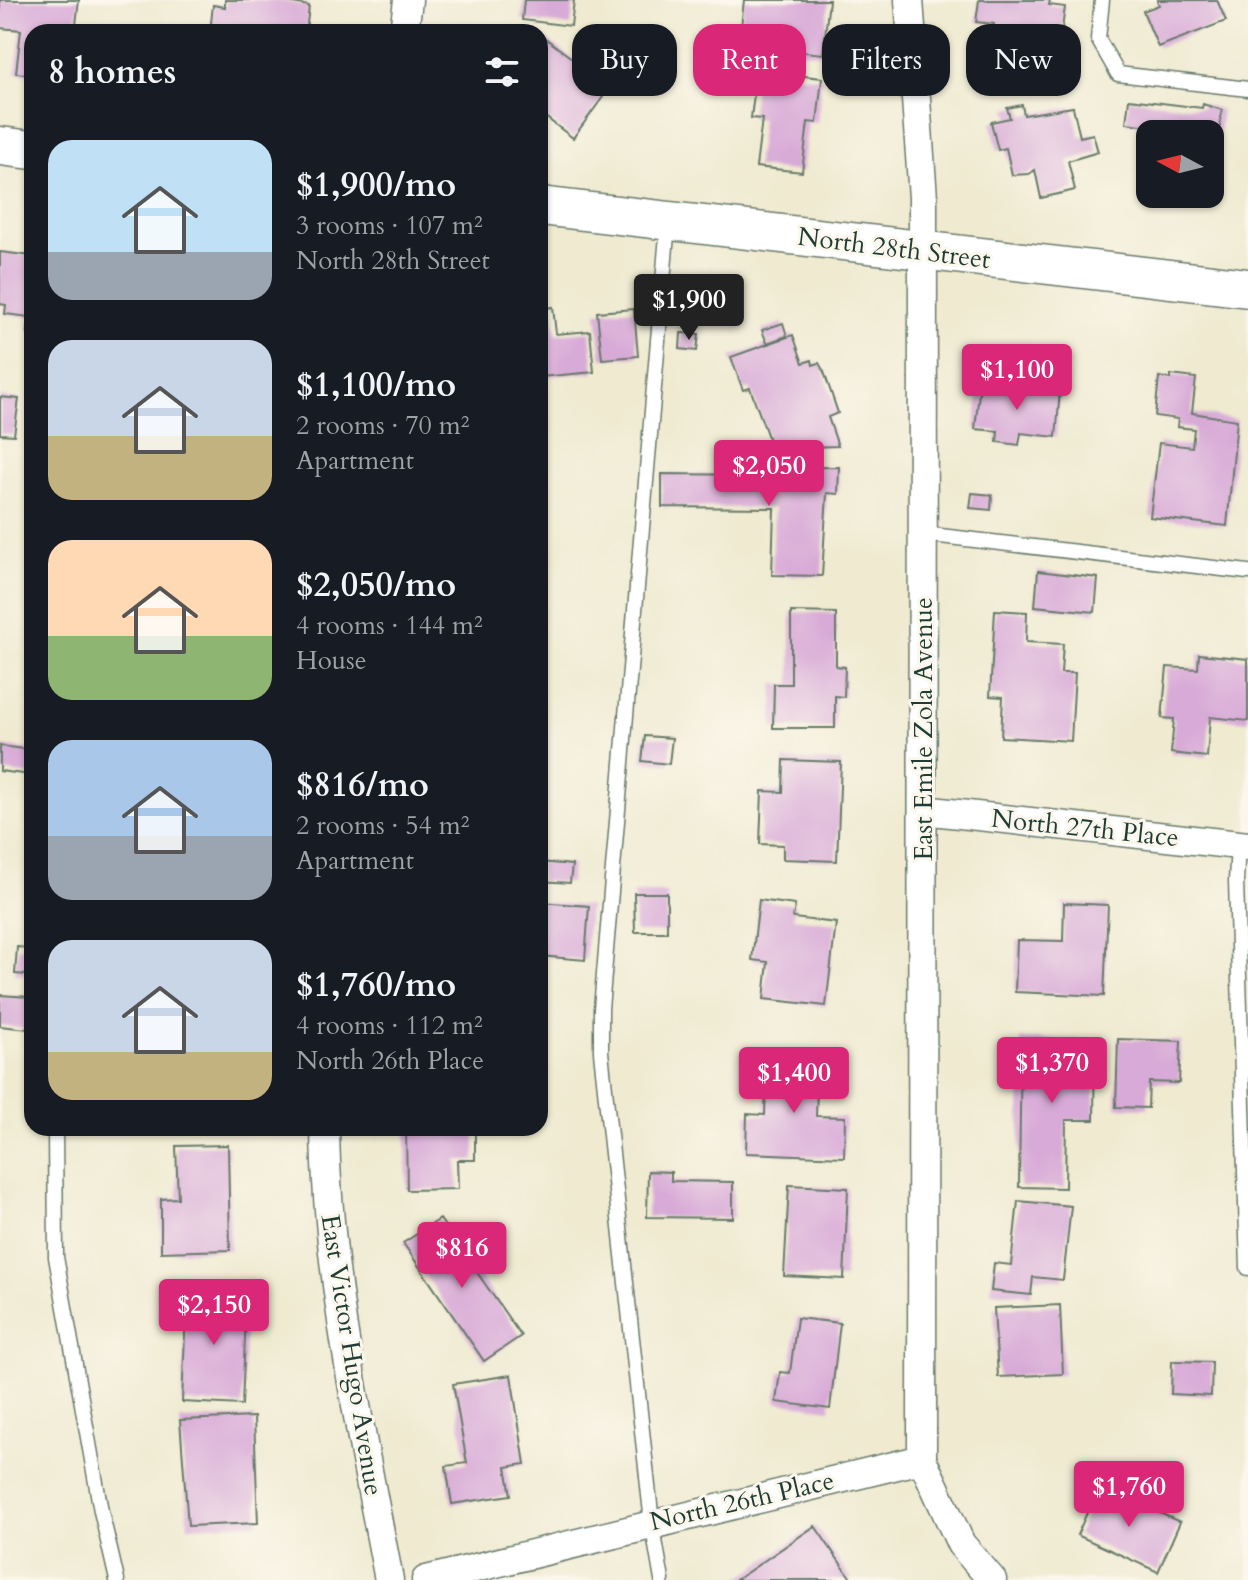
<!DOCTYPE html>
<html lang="en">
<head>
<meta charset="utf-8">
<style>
	:root { --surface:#171b24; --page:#20242c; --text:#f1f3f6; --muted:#9ea1a6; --accent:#db2777 }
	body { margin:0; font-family:Cardo,serif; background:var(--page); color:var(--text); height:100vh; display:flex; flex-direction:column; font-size:30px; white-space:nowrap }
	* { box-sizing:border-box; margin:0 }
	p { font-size:26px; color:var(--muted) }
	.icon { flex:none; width:44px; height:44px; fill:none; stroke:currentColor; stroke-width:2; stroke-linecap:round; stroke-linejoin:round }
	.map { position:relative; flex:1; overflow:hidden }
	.details { position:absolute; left:24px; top:24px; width:524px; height:1112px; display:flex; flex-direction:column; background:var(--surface); border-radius:24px; box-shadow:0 2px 6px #0004 }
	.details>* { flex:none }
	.banner { position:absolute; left:572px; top:24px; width:556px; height:72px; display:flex; gap:16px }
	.needle { width:52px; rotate:277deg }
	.fabs { position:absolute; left:1136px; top:120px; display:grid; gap:16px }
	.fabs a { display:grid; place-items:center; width:88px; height:88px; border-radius:16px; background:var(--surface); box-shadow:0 2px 6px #0004; font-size:40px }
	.price { position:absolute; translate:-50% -68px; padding:0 18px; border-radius:8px; background:var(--accent); color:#fff; font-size:26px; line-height:52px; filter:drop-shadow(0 2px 4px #0008) }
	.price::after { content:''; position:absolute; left:50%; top:48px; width:24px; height:18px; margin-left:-12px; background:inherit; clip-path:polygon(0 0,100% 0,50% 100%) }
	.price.current { background:#222; color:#fff }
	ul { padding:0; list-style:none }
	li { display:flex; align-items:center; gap:24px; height:200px; padding:0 24px }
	li span { display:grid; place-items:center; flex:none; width:224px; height:160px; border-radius:24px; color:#555 }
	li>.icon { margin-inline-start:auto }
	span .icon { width:96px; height:96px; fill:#fffc; stroke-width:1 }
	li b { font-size:34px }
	h2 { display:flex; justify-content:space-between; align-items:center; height:96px; padding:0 24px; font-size:34px }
	.pill { padding:0 28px; border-radius:24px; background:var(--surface); box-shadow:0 2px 6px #0004; font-size:28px; line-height:72px }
	.pill.current { background:var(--accent); color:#fff }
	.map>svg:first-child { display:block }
	.building { fill:#d8aad7 }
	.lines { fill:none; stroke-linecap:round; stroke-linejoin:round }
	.lane-casing { stroke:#687a6b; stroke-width:17 }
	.street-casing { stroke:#687a6b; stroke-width:31 }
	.secondary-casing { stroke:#687a6b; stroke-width:41 }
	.lane { stroke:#fff; stroke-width:14 }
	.street { stroke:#fff; stroke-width:28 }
	.secondary { stroke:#fff; stroke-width:38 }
	.labels { text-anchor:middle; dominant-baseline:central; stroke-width:6; stroke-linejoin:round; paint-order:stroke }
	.street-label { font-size:26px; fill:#1f3d34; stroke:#fbf7ec }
</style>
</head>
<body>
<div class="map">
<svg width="1248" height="1580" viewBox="0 0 1248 1580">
	<rect width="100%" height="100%" fill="#fbf7ec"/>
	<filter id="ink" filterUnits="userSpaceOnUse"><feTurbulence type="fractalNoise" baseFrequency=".0125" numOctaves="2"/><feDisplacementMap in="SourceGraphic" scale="16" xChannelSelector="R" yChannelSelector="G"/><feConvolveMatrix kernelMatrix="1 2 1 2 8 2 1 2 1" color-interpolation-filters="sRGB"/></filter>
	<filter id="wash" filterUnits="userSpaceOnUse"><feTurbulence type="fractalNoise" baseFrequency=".006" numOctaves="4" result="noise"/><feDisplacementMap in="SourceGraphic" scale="32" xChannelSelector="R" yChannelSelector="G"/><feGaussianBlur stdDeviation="1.8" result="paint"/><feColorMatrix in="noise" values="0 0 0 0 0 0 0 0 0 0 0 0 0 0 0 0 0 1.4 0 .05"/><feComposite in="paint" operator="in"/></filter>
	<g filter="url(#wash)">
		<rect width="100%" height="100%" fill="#efead0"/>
		<g id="blocks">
			<!-- building -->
			<path class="building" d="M0 0H79L75 32H32V75L16 73 21 30 0 28Z
				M225 0H277L309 6 306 32H210L213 5 225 7Z
				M524 0H574L571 26 522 20Z
				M744 0H829L823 54 739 45Z
				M979 0H1050L1049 5 1065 7 1061 36 1046 35 1043 69 989 63 994 24 976 22Z
				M1157 0H1217L1226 21 1158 47 1143 11 1159 5Z
				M545 38 597 77 590 87 603 97 573 138 540 113V45Z
				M757 71 822 78 817 123 808 122 802 172 756 167 762 119 751 118Z
				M1129 99 1202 108 1203 104 1222 110 1214 174H1210V134H1150L1151 126 1126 123Z
				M1022 105 1024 115 1073 107 1080 137 1093 134 1098 152 1068 161 1075 190 1041 198 1035 170 1029 174 1012 175 1006 148 998 150 991 122 1010 118 1007 108Z
				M1148 151 1150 194H1179L1178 200 1142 195Z
				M0 252 32 256V332H28L30 317 5 314 6 305 0 304Z
				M553 307 556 334 590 331 594 372 540 377V309Z
				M634 309 638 356 602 359 597 312Z
				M783 323 787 336 767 343 762 330Z
				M681 333 699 334 697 351 680 349Z
				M793 335 803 363 812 360 813 365 819 363 824 372 838 413 828 417 838 446 772 448 750 388 743 390 731 357Z
				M1171 375 1196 378 1192 413 1237 420 1227 526 1150 517 1159 443 1192 447 1194 429 1177 427 1178 419 1155 416 1159 377 1171 379Z
				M980 383 1060 391 1056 437 1021 433 1019 445 997 442 998 431 975 429Z
				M0 397 19 399 14 435 0 434Z
				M839 467 838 494 827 493 822 576 772 575 774 508 662 507V474L761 475V468Z
				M972 493 992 495 991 510 970 508Z
				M1038 571 1098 578 1095 612 1035 606Z
				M995 610 1027 612 1026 642 1063 644 1061 673H1075L1071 741 1001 737 1003 697 990 696Z
				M791 612 836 613V666L845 667 844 697 835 696V728H773L774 684H791Z
				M1199 654 1248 659V721L1210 717 1207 757 1171 753 1174 719 1162 718 1167 667 1198 669Z
				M645 736 672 738 669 764 642 761Z
				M0 746 32 750V775L0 771Z
				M784 760 841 762 837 861 783 859V845L760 844 762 791 783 792Z
				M540 862 572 865 570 883 540 881Z
				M634 893H667V932H635Z
				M759 900 795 905 793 918 836 923 826 1006 764 999 768 962 752 960Z
				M540 902 589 906 585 960 540 956Z
				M1064 903 1108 905 1104 996 1015 992 1017 940 1063 941Z
				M17 947 29 948 27 975 15 974Z
				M0 995 30 997 27 1029 0 1026Z
				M1021 1039 1095 1040 1094 1120H1066L1065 1188 1019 1187Z
				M1118 1039 1181 1041 1179 1083 1149 1082 1148 1108 1116 1107Z
				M767 1058 818 1060 816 1116 845 1117 844 1157 746 1153 747 1114 765 1115Z
				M406 1128H475V1160H457L458 1189 407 1190Z
				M228 1145 230 1250 161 1252V1199L178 1198 176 1146Z
				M648 1171 671 1172V1181L733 1182V1218L647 1217Z
				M789 1185 848 1188 844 1279 784 1276Z
				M1018 1201 1071 1206 1063 1280 1033 1277 1031 1295 991 1291 994 1263 1011 1265Z
				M440 1219 521 1336 484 1361 403 1243Z
				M187 1289 247 1292 242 1405 182 1402Z
				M1060 1305 1063 1374 998 1377 994 1308Z
				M797 1318 840 1323 830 1409 776 1402 780 1372 790 1373Z
				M1172 1361 1212 1362 1211 1396 1171 1394Z
				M511 1375 525 1464 506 1467 511 1495 452 1504 446 1466 467 1463 453 1384Z
				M254 1417 258 1523 188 1526 180 1420Z
				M1099 1486 1180 1522 1158 1572 1077 1535Z
				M815 1526 852 1580H736Z"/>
		</g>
	</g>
	<g filter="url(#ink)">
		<use href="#blocks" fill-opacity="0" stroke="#687a6b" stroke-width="2"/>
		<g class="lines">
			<defs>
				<path id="lane" d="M1102 0 1098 39 1118 74 1248 89
					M923 534 1248 572
					M1238 845 1236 881 1248 1268
					M55 1128 56 1257 101 1511 117 1580
					M662 1580 652 1523 601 1052V1009L668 223"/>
				<path id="street" d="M909 0 923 198 922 1459
					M404 32 408 0
					M923 810 1248 846
					M325 1128C327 1280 361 1431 389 1580
					M426 1580 922 1459 961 1544 992 1580"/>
				<path id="secondary" d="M0 146 32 150
					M540 206 1248 288"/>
			</defs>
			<!-- lane casing -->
			<use href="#lane" class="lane-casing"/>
			<!-- street casing -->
			<use href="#street" class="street-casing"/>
			<!-- secondary casing -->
			<use href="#secondary" class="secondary-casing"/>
			<!-- lane -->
			<use href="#lane" class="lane"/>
			<!-- street -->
			<use href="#street" class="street"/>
			<!-- secondary -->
			<use href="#secondary" class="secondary"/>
		</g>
	</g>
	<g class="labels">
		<!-- street labels -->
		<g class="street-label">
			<text transform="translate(894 248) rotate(7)">North 28th Street</text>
			<text transform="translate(923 729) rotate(-90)">East Emile Zola Avenue</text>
			<text transform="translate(1085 828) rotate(6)">North 27th Place</text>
			<text transform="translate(352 1355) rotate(81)">East Victor Hugo Avenue</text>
			<text transform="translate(742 1501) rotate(-13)">North 26th Place</text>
		</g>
	</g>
</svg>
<div class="fabs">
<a><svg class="needle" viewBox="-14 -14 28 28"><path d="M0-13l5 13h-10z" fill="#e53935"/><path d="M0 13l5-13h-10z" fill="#9ea1a6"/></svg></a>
</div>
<b class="price current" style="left:689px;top:342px">$1,900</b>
<b class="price" style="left:1017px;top:412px">$1,100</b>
<b class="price" style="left:769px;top:508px">$2,050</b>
<b class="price" style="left:1052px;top:1105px">$1,370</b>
<b class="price" style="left:794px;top:1115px">$1,400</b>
<b class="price" style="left:462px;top:1290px">$816</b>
<b class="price" style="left:214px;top:1347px">$2,150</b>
<b class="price" style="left:1129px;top:1529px">$1,760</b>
<div class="banner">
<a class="pill">Buy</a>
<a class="pill current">Rent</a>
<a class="pill">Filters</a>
<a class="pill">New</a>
</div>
<section class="details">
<h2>8 homes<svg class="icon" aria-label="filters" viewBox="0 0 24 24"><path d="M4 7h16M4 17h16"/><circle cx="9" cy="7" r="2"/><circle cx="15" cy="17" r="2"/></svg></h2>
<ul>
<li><span style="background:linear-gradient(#bfe0f5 70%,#9aa5b1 0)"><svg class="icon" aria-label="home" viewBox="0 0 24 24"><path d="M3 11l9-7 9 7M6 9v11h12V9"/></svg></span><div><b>$1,900/mo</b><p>3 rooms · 107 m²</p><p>North 28th Street</p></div></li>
<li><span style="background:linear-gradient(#c9d6e8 60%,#c2b280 0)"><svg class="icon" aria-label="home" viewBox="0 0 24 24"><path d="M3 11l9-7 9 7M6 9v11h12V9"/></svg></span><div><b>$1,100/mo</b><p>2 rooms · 70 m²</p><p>Apartment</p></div></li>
<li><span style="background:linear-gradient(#ffd9b3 60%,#8fb573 0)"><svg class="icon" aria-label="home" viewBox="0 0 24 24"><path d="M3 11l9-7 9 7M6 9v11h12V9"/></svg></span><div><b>$2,050/mo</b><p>4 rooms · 144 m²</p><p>House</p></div></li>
<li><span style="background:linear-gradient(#a9c7e8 60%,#9aa5b1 0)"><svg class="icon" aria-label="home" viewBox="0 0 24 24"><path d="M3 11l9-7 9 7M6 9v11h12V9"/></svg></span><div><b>$816/mo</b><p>2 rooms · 54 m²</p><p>Apartment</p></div></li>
<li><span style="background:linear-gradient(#c9d6e8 70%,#c2b280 0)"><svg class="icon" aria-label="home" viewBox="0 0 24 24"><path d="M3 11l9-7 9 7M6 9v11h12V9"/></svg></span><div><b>$1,760/mo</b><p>4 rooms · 112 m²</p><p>North 26th Place</p></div></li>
</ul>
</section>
</div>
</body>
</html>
